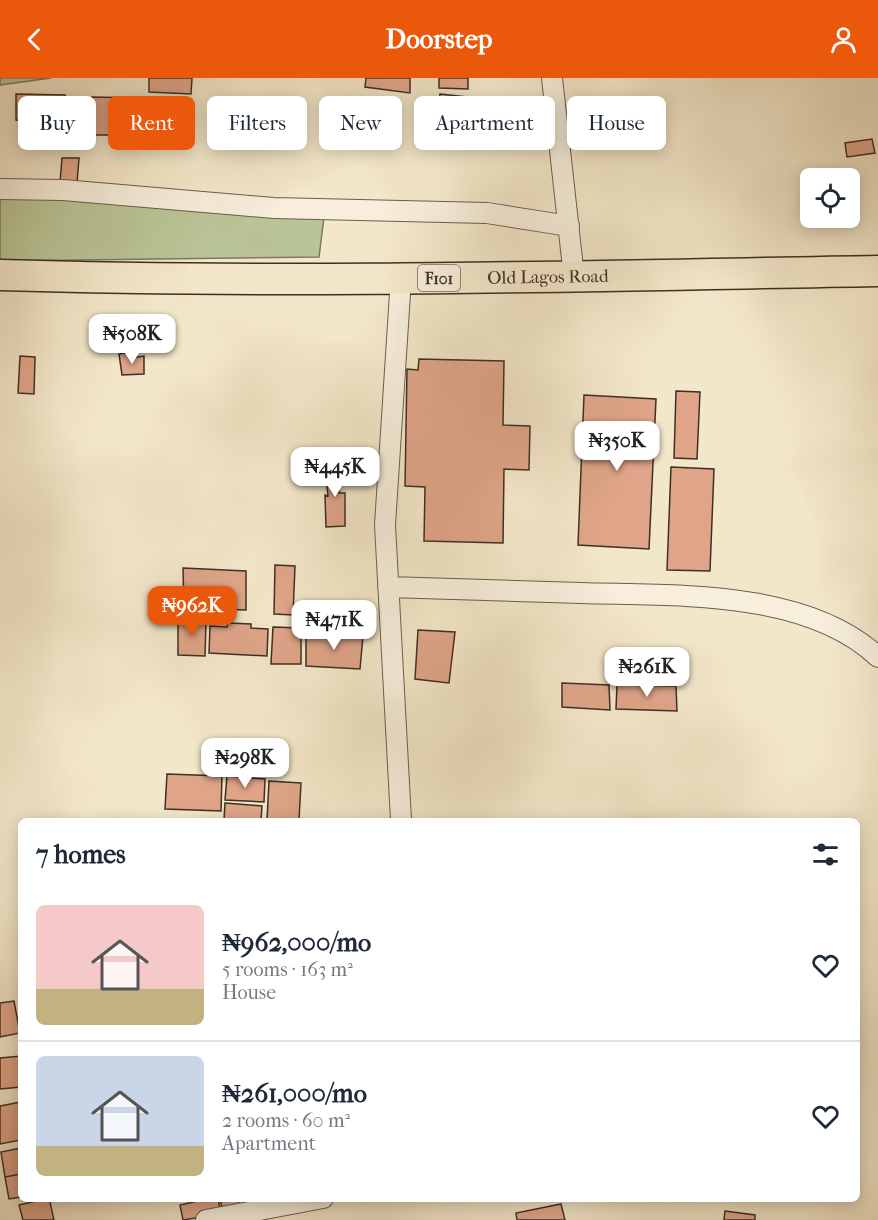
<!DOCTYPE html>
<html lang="en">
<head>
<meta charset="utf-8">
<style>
	:root { --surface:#fff; --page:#f6f6f7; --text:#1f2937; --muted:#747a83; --line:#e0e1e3; --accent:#ea580c }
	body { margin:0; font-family:"IM FELL French Canon",serif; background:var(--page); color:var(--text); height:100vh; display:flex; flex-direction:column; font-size:22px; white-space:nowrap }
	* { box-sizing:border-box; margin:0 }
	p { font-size:20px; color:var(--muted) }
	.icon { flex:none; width:33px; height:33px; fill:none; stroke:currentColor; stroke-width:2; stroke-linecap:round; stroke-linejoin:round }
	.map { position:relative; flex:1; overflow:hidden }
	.drawer { position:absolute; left:18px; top:740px; width:842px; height:384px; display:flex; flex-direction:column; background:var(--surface); border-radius:9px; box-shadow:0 3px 15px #0003 }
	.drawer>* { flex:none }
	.banner { position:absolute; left:18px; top:18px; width:843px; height:54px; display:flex; gap:12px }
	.tools { position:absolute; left:800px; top:90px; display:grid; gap:12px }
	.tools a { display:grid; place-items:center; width:60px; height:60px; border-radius:9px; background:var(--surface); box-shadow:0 3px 15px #0003; font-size:30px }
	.price { position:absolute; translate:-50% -51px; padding:0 14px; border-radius:12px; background:#fff; color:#222; font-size:20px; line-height:39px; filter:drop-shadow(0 2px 3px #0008) }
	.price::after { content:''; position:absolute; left:50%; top:36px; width:18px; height:14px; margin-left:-9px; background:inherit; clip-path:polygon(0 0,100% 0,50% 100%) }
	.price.on { background:var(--accent); color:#fff }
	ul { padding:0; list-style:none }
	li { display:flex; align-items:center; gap:18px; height:150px; padding:0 18px }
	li+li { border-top:2px solid var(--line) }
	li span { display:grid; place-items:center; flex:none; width:168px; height:120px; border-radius:9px; color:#555 }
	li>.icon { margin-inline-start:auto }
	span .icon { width:72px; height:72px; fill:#fffc; stroke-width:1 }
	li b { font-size:26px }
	h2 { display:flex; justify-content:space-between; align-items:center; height:72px; padding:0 18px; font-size:26px }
	.tag { padding:0 21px; border-radius:9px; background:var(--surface); box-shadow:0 3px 15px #0003; font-size:21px; line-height:54px }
	.tag.on { background:var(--accent); color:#fff }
	header { display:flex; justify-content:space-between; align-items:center; height:78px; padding:0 18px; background:var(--accent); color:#fff; font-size:27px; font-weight:800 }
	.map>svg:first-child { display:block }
	.green { fill:#bac597; stroke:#7c7a5e; stroke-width:1.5 }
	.building { fill:#e0a589; stroke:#3e2f26; stroke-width:1.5 }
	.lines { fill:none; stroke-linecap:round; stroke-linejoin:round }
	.minor-casing { stroke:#6b5d4f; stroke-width:22 }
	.primary-casing { stroke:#3e2f26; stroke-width:33 }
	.minor { stroke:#f7efdc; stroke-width:20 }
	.primary { stroke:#f3e7c9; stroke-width:30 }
	.labels { text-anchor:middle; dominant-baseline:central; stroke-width:6; stroke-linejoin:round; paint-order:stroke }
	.shield { fill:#f7efdc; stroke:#76695d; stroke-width:1.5 }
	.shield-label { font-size:16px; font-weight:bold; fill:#3e2f26 }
	.street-label { font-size:18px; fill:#3e2f26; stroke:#f7efdc }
</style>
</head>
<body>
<header><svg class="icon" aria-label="back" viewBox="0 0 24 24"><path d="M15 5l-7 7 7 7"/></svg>Doorstep<svg class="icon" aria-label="person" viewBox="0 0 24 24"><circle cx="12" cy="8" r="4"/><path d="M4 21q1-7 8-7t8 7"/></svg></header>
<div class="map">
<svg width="878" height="1142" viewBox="0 0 878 1142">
	<rect width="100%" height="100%" fill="#f3e7c9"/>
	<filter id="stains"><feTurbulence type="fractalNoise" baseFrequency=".00333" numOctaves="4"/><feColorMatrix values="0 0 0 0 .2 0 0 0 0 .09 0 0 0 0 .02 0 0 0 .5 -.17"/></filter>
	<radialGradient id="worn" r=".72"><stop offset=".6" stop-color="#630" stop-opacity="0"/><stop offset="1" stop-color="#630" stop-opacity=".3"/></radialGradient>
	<!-- green -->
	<path class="green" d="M0 0H51L0 7Z
		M0 116 324 139 319 179 0 183Z"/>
	<!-- building -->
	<path class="building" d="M149 0H192L191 16 149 14Z
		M366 0H410V15L365 9Z
		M439 0H468V11L439 10Z
		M16 16 65 17 66 46 16 42Z
		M440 16 467 19 466 36H438Z
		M92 19 143 20 142 57H91Z
		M872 61 875 75 847 79 845 65Z
		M62 80H79L77 105 60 104Z
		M130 274 131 280 144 278V296L122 297 119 276Z
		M20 278 35 279 34 316 18 315Z
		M419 281 504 283 503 347 530 348 529 392 504 391 503 465 424 463 425 409 405 408 407 291 418 292Z
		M676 313 700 314 697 381 674 380Z
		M584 317 656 321 649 471 578 467Z
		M325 389H343V403L339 404V415H345V448L326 449 325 417 328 418Z
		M671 389 714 391 710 493 667 492Z
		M275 487 295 488 293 537 274 536Z
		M183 490 246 493V532L184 530Z
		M178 541 206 542 205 578 178 577Z
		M228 545 251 546V550L268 551 267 578 209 575 210 548 227 549Z
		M273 549 301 550V586H271Z
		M418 552 455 554 449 605 415 601Z
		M306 556 363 558 360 591 306 588Z
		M562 605 609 607 610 632 562 629Z
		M617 607 676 608 677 633 616 631Z
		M167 696 222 698 221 733 165 731Z
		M227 698 265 701 264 724 225 722Z
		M269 703 301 705 299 742H267Z
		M225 725 262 728 261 742H224Z
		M14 923 20 955 0 959V925Z
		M21 978V1009L0 1011V980Z
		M21 1024V1062L0 1066V1028Z
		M21 1070V1096L5 1099 1 1074Z
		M21 1096V1119L9 1121 5 1099Z
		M49 1120 54 1142H23L19 1127Z
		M211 1120H218L221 1136 183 1142 180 1127Z
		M220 1120H238L239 1127 222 1130Z
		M561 1126 565 1142H517L516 1135Z
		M725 1133 755 1137V1142H724Z"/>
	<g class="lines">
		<defs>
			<path id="minor" d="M552 0 574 199
				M0 111 63 112 274 130 487 135 569 148
				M401 200 385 447 401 742
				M388 509C452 511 516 513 581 515 673 518 806 511 878 579
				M206 1142 323 1120"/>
			<g id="primary">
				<path id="s1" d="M0 197C293 206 585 198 878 193"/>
			</g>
		</defs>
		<!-- minor casing -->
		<use href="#minor" class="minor-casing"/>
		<!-- primary casing -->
		<use href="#primary" class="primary-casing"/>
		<!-- minor -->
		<use href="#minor" class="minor"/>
		<!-- primary -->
		<use href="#primary" class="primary"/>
	</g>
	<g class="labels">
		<!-- shield labels -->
		<rect class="shield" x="418" y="187" width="42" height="26" rx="4.5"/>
		<g class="shield-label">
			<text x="439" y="200">F101</text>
		</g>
		<!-- street labels -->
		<g class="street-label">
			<text stroke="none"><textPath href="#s1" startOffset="548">Old Lagos Road</textPath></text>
		</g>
	</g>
	<rect width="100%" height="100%" filter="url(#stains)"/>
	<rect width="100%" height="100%" fill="url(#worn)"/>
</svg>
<div class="tools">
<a><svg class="icon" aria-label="locate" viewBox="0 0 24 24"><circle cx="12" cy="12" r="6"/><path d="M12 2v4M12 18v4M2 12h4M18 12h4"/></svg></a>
</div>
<b class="price" style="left:132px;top:287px">₦508K</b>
<b class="price" style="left:617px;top:394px">₦350K</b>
<b class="price" style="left:335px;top:420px">₦445K</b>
<b class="price on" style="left:192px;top:559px">₦962K</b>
<b class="price" style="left:334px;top:573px">₦471K</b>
<b class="price" style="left:647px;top:620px">₦261K</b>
<b class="price" style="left:245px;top:711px">₦298K</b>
<div class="banner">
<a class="tag">Buy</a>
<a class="tag on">Rent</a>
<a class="tag">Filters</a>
<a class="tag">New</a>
<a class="tag">Apartment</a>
<a class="tag">House</a>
</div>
<section class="drawer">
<h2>7 homes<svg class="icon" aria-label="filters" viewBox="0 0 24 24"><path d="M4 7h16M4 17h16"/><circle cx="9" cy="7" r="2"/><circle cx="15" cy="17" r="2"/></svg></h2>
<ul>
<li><span style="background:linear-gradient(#f6c9c9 70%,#c2b280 0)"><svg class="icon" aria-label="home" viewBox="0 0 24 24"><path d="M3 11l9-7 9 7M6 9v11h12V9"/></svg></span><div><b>₦962,000/mo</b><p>5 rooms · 163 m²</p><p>House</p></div><svg class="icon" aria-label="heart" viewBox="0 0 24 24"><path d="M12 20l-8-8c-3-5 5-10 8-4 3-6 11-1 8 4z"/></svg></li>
<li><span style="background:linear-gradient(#c9d6e8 75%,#c2b280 0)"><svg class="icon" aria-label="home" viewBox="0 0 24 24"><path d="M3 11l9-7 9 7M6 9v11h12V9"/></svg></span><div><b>₦261,000/mo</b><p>2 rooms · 60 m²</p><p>Apartment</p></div><svg class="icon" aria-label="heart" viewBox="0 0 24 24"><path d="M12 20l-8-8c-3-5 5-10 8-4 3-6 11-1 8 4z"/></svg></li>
</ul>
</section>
</div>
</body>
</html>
